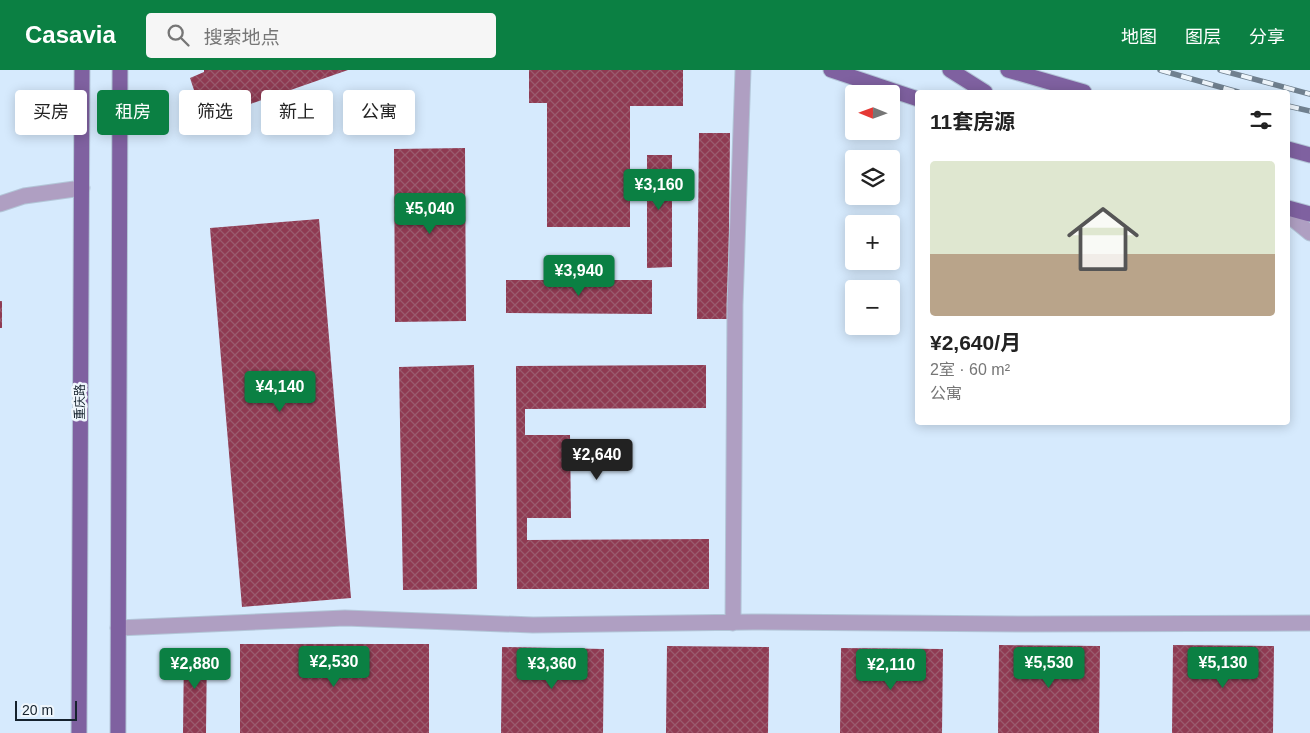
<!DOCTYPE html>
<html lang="zh">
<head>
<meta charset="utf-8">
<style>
	:root { --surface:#fff; --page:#f6f6f6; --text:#222; --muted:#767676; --accent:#0b8043 }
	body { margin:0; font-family:Arial,"Noto Sans SC",sans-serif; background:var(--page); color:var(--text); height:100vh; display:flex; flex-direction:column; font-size:19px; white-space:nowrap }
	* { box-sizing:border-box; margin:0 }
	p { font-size:16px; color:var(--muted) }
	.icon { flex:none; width:28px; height:28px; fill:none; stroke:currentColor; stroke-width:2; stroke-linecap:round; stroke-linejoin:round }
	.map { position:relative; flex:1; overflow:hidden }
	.sheet { position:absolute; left:915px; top:20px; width:375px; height:335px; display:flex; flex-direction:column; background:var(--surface); border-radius:5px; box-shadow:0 2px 12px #0003 }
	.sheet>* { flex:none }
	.guide { position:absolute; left:15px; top:20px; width:475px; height:45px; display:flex; gap:10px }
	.needle { width:32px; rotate:271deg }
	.fabs { position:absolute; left:845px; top:15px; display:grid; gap:10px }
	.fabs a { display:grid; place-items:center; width:55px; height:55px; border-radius:5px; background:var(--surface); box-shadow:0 2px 12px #0003; font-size:25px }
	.scale { position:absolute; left:15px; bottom:12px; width:62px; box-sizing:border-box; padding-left:5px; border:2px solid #15222d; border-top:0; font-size:14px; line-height:18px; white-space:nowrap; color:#15222d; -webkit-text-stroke:4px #eff6fc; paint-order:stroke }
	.price { position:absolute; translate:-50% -42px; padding:0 11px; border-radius:5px; background:var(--accent); color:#fff; font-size:16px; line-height:32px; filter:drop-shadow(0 1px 2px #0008) }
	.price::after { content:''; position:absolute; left:50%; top:30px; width:15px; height:11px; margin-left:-8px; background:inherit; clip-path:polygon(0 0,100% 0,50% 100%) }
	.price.selected { background:#222; color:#fff }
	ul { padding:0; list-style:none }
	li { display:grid; align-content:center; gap:10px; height:265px; padding:0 15px }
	li span { display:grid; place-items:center; height:155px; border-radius:5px; color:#555 }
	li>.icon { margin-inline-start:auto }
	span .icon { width:90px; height:90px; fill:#fffc; stroke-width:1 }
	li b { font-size:21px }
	h2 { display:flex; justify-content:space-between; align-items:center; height:60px; padding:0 15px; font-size:21px }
	.pill { padding:0 18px; border-radius:5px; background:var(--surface); box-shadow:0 2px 12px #0003; font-size:18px; line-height:45px }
	.pill.selected { background:var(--accent); color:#fff }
	header { display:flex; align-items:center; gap:30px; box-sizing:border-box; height:70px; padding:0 25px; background:var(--accent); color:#fff }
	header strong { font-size:24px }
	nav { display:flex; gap:28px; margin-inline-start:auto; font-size:18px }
	.search { width:350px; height:45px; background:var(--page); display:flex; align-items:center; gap:12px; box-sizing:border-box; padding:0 18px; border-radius:5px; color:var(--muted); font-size:19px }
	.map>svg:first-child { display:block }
	.building { fill:url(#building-cross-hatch) }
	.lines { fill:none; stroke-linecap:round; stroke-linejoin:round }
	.minor-casing { stroke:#b3c6d8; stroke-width:17 }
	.major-casing { stroke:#b3c6d8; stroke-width:17 }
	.minor { stroke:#af9fc2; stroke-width:15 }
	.major { stroke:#7f61a0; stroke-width:15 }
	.rail-casing { stroke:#70808f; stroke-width:5.5 }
	.rail { stroke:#eff6fc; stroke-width:4; stroke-dasharray:11; stroke-linecap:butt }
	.labels { text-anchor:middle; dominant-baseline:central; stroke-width:5; stroke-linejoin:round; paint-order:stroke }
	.street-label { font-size:12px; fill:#15222d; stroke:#eff6fc }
</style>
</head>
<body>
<header>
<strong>Casavia</strong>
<div class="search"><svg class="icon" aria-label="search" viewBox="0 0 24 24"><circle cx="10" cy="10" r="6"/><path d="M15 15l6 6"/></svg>搜索地点</div>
<nav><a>地图</a><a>图层</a><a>分享</a></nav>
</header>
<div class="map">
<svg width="1310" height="663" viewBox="0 0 1310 663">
	<defs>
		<pattern id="building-cross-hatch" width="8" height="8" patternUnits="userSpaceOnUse" patternTransform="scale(1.25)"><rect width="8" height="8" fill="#8f3a52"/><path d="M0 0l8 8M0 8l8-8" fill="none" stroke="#9a5b6e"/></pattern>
	</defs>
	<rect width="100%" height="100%" fill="#d6eafd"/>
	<!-- building -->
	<path class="building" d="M204 0H348L204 50 190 8 204 2Z
		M529 0H683V36H630V157H547V33H529Z
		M699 63H730L728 249H697Z
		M465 78 466 251 395 252 394 79Z
		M647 85H672V197L647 198Z
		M319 149 351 528 242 537 210 158Z
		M506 210H652V244L506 243Z
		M0 231H2V258H0Z
		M474 295 477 519 403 520 399 297Z
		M706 295V338L525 339V365H570L571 448H527V470L709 469V519H517L516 296Z
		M240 574H429V663H240Z
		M999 575 1100 576 1099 663H998Z
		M1173 575 1274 576 1273 663H1172Z
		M667 576 769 577 768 663H666Z
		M502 577 604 579 603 663H501Z
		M184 578H207L206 663H183Z
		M841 578 943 579 942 663H840Z"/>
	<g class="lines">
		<defs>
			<path id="minor" d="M0 134 24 126 82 118
				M1288 145 1310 163
				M733 553 735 235 743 0
				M118 558 345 548 533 555 752 552 1032 554 1310 553"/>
			<path id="major" d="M831 0 918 29
				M950 0 985 22
				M1008 0 1084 22
				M1288 79 1310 85
				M1288 138 1310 144
				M79 663 82 0
				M118 663 120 0"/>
		</defs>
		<!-- minor casing -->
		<use href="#minor" class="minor-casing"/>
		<!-- major casing -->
		<use href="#major" class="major-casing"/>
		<!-- minor -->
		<use href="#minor" class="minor"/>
		<!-- major -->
		<use href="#major" class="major"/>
		<defs>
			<path id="rail" d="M1160 0 1238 22
				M1220 0 1310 24
				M1288 36 1310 41"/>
		</defs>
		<!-- rail casing -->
		<use href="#rail" class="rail-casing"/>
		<!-- rail -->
		<use href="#rail" class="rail"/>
	</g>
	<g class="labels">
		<!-- street labels -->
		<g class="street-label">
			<text transform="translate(80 332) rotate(-90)">重庆路</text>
		</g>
	</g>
</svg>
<div class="fabs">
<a><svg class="needle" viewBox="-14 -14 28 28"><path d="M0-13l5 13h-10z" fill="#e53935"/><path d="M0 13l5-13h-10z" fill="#767676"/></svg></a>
<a><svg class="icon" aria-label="layers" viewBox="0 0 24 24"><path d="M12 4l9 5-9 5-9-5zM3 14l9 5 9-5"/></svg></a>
<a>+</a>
<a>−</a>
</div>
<div class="scale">20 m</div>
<b class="price" style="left:659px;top:141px">¥3,160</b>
<b class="price" style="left:430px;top:165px">¥5,040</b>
<b class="price" style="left:579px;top:227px">¥3,940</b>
<b class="price" style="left:280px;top:343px">¥4,140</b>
<b class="price selected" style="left:597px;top:411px">¥2,640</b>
<b class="price" style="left:334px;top:618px">¥2,530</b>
<b class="price" style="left:1049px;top:619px">¥5,530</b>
<b class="price" style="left:1223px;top:619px">¥5,130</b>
<b class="price" style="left:195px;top:620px">¥2,880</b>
<b class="price" style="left:552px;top:620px">¥3,360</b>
<b class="price" style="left:891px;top:621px">¥2,110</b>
<div class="guide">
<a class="pill">买房</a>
<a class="pill selected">租房</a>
<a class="pill">筛选</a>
<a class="pill">新上</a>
<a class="pill">公寓</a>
</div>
<section class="sheet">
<h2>11套房源<svg class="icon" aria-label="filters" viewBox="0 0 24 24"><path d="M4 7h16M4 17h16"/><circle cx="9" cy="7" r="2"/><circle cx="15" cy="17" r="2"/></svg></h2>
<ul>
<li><span style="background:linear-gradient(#dfe7d0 60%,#b9a48a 0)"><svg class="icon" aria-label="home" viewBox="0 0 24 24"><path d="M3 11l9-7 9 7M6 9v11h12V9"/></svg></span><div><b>¥2,640/月</b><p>2室 · 60 m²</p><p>公寓</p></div></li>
</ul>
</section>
</div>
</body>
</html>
